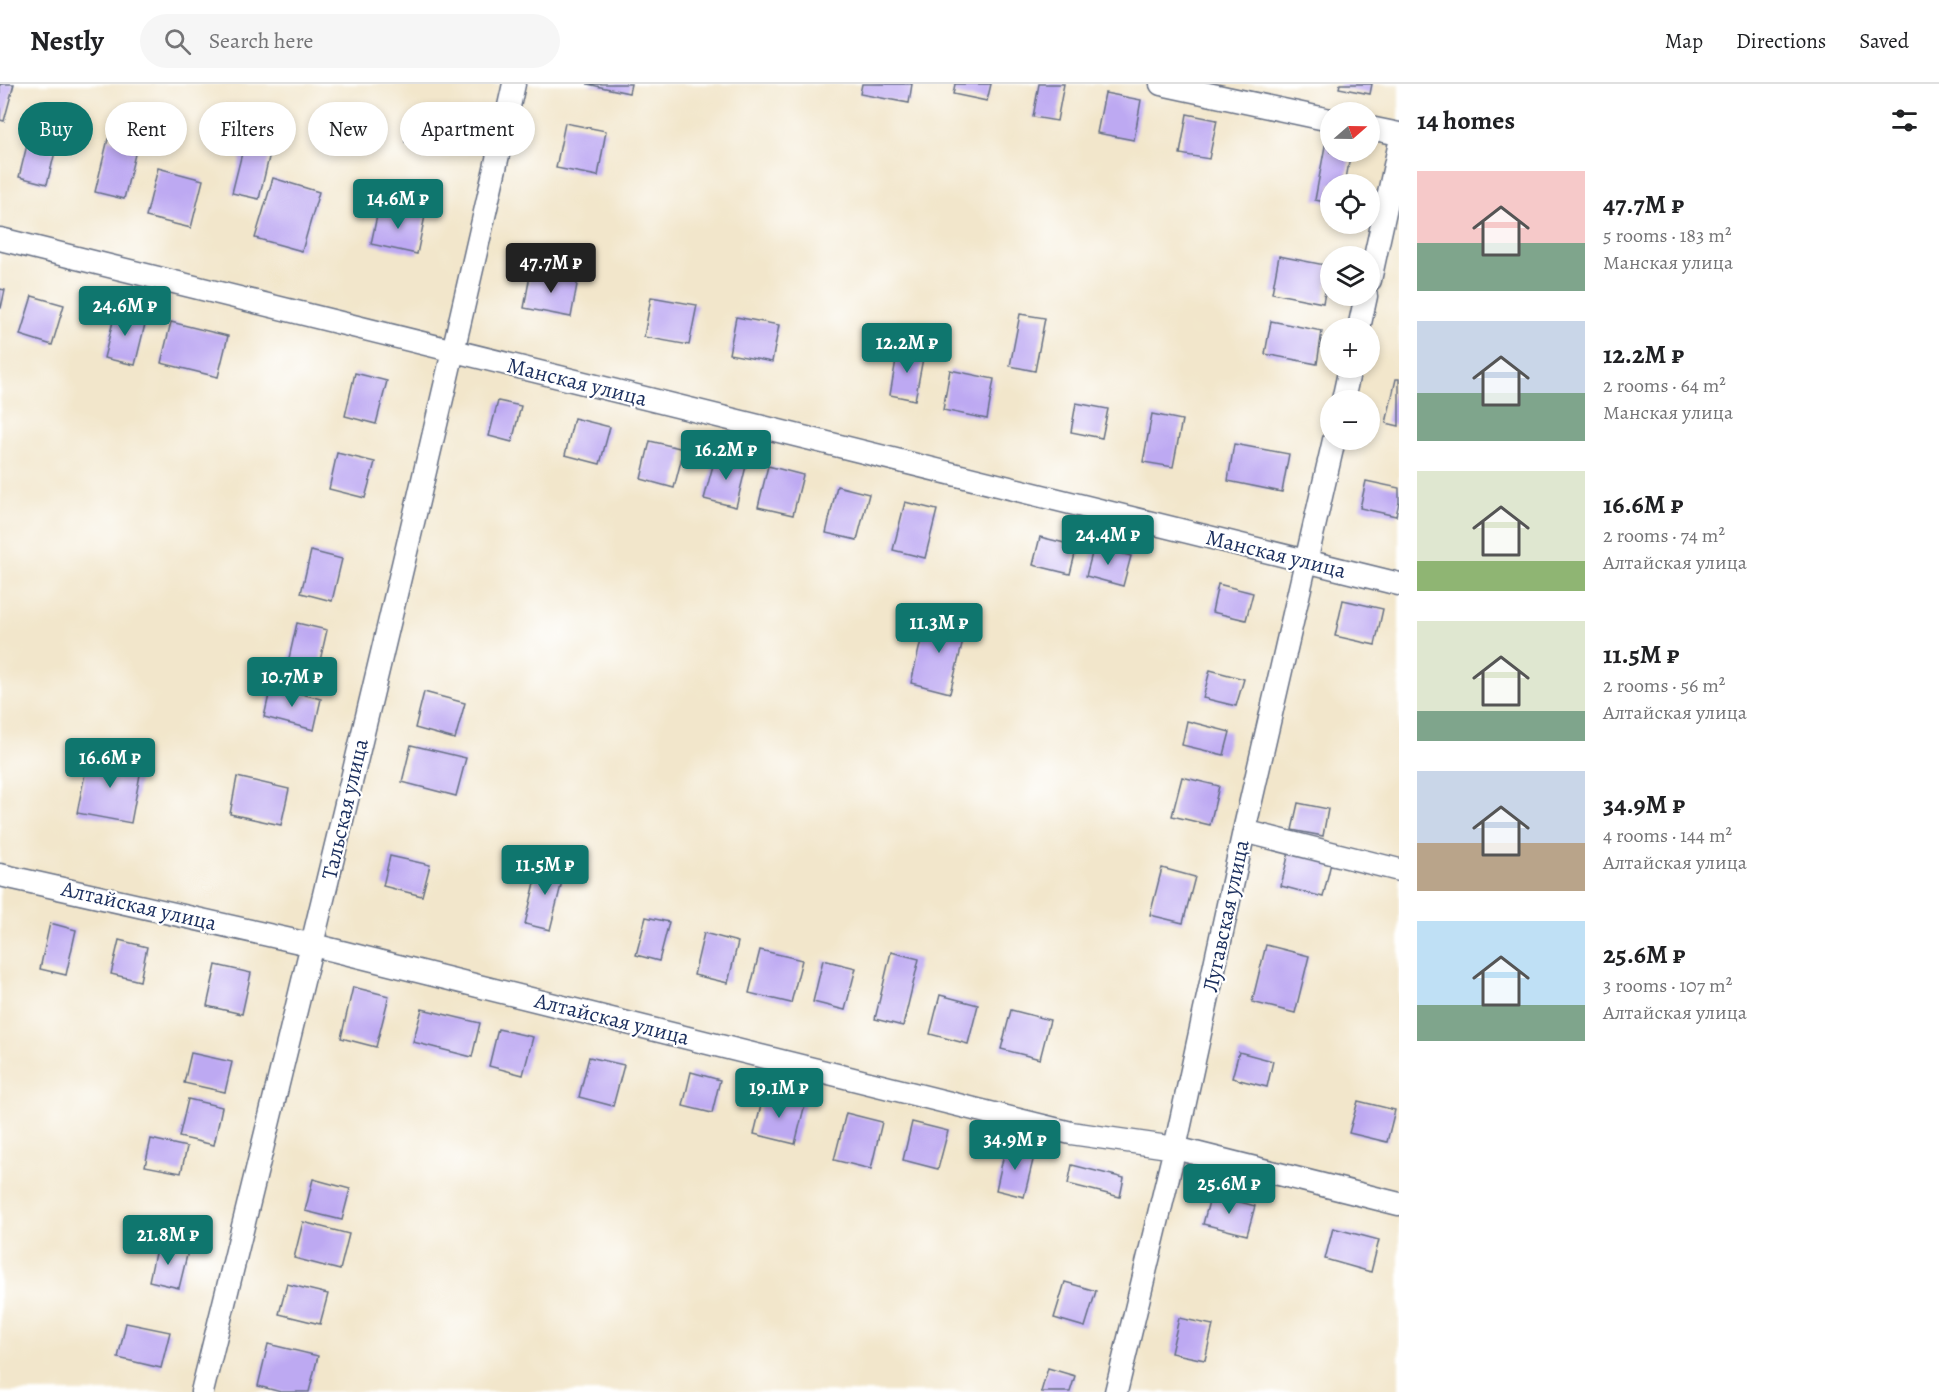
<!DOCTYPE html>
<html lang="en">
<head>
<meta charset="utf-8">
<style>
	:root { --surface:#fff; --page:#f6f6f6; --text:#202124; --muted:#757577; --line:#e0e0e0; --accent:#0f766e }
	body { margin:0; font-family:Alegreya,serif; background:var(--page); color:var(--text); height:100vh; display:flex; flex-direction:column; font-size:22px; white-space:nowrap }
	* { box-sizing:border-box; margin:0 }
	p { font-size:20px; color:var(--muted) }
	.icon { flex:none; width:33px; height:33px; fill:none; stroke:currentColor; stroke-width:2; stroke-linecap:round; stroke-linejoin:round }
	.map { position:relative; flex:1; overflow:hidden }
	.panel { display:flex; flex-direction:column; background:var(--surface); width:540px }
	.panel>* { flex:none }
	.top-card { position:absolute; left:18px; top:18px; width:570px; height:54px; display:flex; gap:12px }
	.needle { width:39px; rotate:70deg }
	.tools { position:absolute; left:1320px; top:18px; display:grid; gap:12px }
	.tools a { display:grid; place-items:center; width:60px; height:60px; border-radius:50%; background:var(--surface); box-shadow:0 3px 9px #0003; font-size:30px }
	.price { position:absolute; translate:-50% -51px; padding:0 14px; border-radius:6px; background:var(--accent); color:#fff; font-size:20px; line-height:39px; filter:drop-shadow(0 2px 3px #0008) }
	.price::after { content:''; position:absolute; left:50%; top:36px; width:18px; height:14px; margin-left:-9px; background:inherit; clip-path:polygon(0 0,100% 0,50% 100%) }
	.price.selected { background:#222; color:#fff }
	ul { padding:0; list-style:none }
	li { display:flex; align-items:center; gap:18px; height:150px; padding:0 18px }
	li span { display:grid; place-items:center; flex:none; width:168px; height:120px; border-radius:0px; color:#555 }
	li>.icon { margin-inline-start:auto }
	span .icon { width:72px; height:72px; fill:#fffc; stroke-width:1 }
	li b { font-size:26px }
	h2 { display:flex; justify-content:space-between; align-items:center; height:72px; padding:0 18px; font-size:26px }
	.pill { padding:0 21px; border-radius:27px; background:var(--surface); box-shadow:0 3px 9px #0003; font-size:21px; line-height:54px }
	.pill.selected { background:var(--accent); color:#fff }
	header { display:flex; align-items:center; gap:36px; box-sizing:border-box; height:84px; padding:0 30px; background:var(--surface); border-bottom:2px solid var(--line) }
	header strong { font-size:28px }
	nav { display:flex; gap:33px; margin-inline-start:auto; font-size:21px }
	.search { width:420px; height:54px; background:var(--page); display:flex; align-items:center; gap:15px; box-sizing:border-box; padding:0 21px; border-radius:33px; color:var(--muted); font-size:22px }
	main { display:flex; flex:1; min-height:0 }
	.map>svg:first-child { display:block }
	.building { fill:#bda9f2 }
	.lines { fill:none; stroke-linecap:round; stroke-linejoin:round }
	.street-casing { stroke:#666f84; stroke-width:25 }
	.street { stroke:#fff; stroke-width:22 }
	.labels { text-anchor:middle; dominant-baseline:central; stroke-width:4.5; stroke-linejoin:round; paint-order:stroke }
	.street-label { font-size:22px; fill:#1b2f5e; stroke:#fff }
</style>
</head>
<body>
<header>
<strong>Nestly</strong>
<div class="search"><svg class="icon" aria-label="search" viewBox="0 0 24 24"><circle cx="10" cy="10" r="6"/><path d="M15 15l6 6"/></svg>Search here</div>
<nav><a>Map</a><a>Directions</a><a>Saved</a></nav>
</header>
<main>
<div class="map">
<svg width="1399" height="1308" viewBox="0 0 1399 1308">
	<rect width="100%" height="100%" fill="#fff"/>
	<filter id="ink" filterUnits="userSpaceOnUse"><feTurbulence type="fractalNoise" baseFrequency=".0167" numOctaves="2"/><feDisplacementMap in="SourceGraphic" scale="12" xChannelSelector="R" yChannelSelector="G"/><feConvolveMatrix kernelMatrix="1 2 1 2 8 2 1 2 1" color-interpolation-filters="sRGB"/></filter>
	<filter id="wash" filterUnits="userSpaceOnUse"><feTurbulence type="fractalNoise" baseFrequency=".008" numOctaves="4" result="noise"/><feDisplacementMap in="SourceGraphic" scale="24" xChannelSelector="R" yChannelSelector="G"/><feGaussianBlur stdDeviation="1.35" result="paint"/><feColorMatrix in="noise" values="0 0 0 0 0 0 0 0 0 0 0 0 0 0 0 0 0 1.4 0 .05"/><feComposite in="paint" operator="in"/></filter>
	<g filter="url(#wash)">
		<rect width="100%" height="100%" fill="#f2e6cb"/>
		<g id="blocks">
			<!-- building -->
			<path class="building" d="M0 0H14L4 37 0 36Z
				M587 0H631L629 9Z
				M862 0H912L909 19 860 10Z
				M955 0H991L987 17 953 10Z
				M1039 0H1064L1057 37 1033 33Z
				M1340 0H1372L1370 10 1339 4Z
				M1105 9 1141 16 1134 56 1097 49Z
				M1187 30 1217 36 1209 75 1180 70Z
				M412 31 453 42 447 69 405 58Z
				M251 33 277 40 259 115 232 109Z
				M565 39 606 47 598 92 556 84Z
				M1327 51 1330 52V68H1351L1345 100H1330V119L1315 116Z
				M108 55 137 62 124 115 95 108Z
				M27 61 55 68 47 100 19 93Z
				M158 84 203 96 191 144 146 133Z
				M273 94 319 108 302 167 255 154Z
				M379 122 425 132 417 170 371 160Z
				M1279 172 1330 182 1323 219 1272 209Z
				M531 186 578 195 571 233 524 224Z
				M0 205 5 206 1 224H0Z
				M32 212 64 221 52 261 20 251Z
				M651 213 697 221 689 261 644 253Z
				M116 225 147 232 135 281 104 274Z
				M1020 230 1045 234 1035 287 1010 282Z
				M736 233 779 241 772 278 729 270Z
				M1271 237 1322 247 1317 280 1265 270Z
				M171 238 228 252 218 293 161 279Z
				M898 264 924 269 915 316 890 311Z
				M950 286 994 295 987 335 943 326Z
				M355 289 387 297 376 340 345 332Z
				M1396 295H1399V342L1386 339Z
				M498 317 521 322 512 358 489 352Z
				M1076 319 1108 325 1102 354 1071 348Z
				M1152 330 1182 336 1173 383 1143 378Z
				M574 334 610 343 600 380 565 371Z
				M650 357 684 365 674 404 641 395Z
				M1234 360 1289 370 1282 408 1228 397Z
				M337 369 375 378 365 414 329 405Z
				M716 370 747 378 736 423 704 415Z
				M768 382 803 391 793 431 758 423Z
				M1366 397 1399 404V418L1396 432 1360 424Z
				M837 402 869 410 857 456 826 449Z
				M905 418 937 426 925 474 893 466Z
				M1040 453 1077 462 1070 490 1033 481Z
				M1094 462 1131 472 1123 502 1086 492Z
				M311 467 342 475 332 517 301 509Z
				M1218 500 1253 509 1246 536 1212 528Z
				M1343 516 1383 525 1375 561 1335 552Z
				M927 531 967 541 950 609 911 599Z
				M297 539 327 546 317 590 287 583Z
				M1210 586 1244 595 1236 622 1203 614Z
				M271 602 321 615 314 646 264 633Z
				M424 608 465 619 455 655 415 644Z
				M1187 637 1230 648 1224 671 1182 661Z
				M411 661 466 674 456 712 402 698Z
				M89 670 142 680 131 739 77 729Z
				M237 693 289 705 281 741 230 730Z
				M1182 693 1219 702 1210 741 1172 732Z
				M1298 719 1328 725 1323 752 1292 746Z
				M1289 768 1331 779 1323 813 1281 802Z
				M390 772 430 781 422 812 383 802Z
				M540 778 565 785 550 846 525 840Z
				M1162 784 1195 793 1183 839 1150 831Z
				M646 833 669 838 659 877 636 871Z
				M50 839 76 846 66 891 40 885Z
				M704 849 738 858 728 899 694 891Z
				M119 856 147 863 140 897 111 890Z
				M1266 861 1309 872 1295 929 1252 918Z
				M760 866 802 876 791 919 749 909Z
				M891 868 919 875 903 942 875 935Z
				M823 876 856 884 845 926 813 918Z
				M216 881 251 889 242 930 207 922Z
				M353 903 389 912 376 963 341 954Z
				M940 911 978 921 968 960 930 950Z
				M422 925 480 939 472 973 413 958Z
				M1011 926 1050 936 1040 975 1001 965Z
				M498 945 533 953 523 991 489 982Z
				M1239 968 1273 977 1267 1003 1232 994Z
				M191 969 232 978 225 1008 184 999Z
				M589 973 624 981 613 1022 579 1013Z
				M691 988 720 996 712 1029 683 1022Z
				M764 1009 805 1020 795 1060 754 1050Z
				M188 1015 222 1023 214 1061 179 1053Z
				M1358 1017 1395 1026 1387 1058 1349 1049Z
				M846 1029 882 1038 871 1085 834 1076Z
				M912 1038 948 1047 938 1085 903 1076Z
				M151 1055 187 1063 181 1089 145 1082Z
				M1006 1061 1035 1068 1024 1113 996 1106Z
				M1072 1081 1124 1094 1120 1113 1068 1100Z
				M313 1095 350 1105 342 1136 305 1127Z
				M1211 1110 1255 1122 1247 1151 1203 1140Z
				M303 1138 349 1150 340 1186 294 1174Z
				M1333 1144 1379 1156 1371 1188 1325 1175Z
				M157 1160 188 1167 179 1204 149 1197Z
				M1065 1198 1096 1207 1085 1243 1054 1234Z
				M287 1200 328 1210 320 1240 279 1230Z
				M1179 1234 1213 1241 1205 1276 1171 1269Z
				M126 1239 170 1248 161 1284 118 1274Z
				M268 1260 318 1272 309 1308H281L258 1302Z
				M1048 1284 1075 1292 1070 1308H1041Z"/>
		</g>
	</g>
	<g filter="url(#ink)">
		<use href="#blocks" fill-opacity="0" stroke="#666f84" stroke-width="1.5"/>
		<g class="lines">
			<defs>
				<path id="street" d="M1161 0 1330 36
					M1370 44 1399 50
					M0 155 1399 500
					M1370 196 1399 63
					M1359 244 1366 212
					M1343 316 1350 284
					M1244 747 1399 786
					M0 791 313 861 1071 1049 1175 1064 1399 1120
					M202 1308C310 873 416 437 514 0
					M1116 1308 1175 1064 1244 747 1334 356"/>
			</defs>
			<!-- street casing -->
			<use href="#street" class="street-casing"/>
			<!-- street -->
			<use href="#street" class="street"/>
		</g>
	</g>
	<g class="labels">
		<!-- street labels -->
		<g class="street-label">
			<text transform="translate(577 298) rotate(14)">Манская улица</text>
			<text transform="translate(1276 470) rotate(14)">Манская улица</text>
			<text transform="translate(345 725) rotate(-77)">Тальская улица</text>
			<text transform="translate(139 822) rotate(13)">Алтайская улица</text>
			<text transform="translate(1226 832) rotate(-78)">Лугавская улица</text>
			<text transform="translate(612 935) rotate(14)">Алтайская улица</text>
		</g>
	</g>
</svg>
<div class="tools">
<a><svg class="needle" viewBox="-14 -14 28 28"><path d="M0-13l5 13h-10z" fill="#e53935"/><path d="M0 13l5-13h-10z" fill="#757577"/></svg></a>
<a><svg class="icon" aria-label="locate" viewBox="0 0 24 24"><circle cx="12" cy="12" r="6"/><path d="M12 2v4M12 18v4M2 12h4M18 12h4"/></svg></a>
<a><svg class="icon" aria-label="layers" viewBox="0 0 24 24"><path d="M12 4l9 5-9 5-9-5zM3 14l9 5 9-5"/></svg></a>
<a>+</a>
<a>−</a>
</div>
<b class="price" style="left:398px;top:146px">14.6M ₽</b>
<b class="price selected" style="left:551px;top:210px">47.7M ₽</b>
<b class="price" style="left:125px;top:253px">24.6M ₽</b>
<b class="price" style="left:907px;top:290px">12.2M ₽</b>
<b class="price" style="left:726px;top:397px">16.2M ₽</b>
<b class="price" style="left:1108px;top:482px">24.4M ₽</b>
<b class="price" style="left:939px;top:570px">11.3M ₽</b>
<b class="price" style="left:292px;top:624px">10.7M ₽</b>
<b class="price" style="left:110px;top:705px">16.6M ₽</b>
<b class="price" style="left:545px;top:812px">11.5M ₽</b>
<b class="price" style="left:779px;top:1035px">19.1M ₽</b>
<b class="price" style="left:1015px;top:1087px">34.9M ₽</b>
<b class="price" style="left:1229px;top:1131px">25.6M ₽</b>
<b class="price" style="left:168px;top:1182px">21.8M ₽</b>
<div class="top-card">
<a class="pill selected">Buy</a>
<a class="pill">Rent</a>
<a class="pill">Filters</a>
<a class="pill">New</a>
<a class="pill">Apartment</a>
</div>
</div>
<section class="panel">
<h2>14 homes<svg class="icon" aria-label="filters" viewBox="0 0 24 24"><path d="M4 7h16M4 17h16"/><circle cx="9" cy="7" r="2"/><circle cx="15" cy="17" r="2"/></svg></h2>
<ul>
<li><span style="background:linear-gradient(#f6c9c9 60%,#7fa58c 0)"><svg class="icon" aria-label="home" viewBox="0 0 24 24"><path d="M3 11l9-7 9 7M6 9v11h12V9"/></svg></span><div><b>47.7M ₽</b><p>5 rooms · 183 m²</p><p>Манская улица</p></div></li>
<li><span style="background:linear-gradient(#c9d6e8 60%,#7fa58c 0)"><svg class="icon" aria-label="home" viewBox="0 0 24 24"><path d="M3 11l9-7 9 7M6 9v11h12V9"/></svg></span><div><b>12.2M ₽</b><p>2 rooms · 64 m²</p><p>Манская улица</p></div></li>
<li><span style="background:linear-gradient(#dfe7d0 75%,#8fb573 0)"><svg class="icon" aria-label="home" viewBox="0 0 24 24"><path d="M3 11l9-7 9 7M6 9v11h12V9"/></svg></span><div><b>16.6M ₽</b><p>2 rooms · 74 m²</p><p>Алтайская улица</p></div></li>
<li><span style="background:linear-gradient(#dfe7d0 75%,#7fa58c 0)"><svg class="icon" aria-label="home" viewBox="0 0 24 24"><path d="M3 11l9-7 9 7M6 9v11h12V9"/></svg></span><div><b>11.5M ₽</b><p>2 rooms · 56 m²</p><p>Алтайская улица</p></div></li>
<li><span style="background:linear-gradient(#c9d6e8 60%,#b9a48a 0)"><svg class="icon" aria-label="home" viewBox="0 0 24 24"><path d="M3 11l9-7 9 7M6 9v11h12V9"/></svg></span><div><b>34.9M ₽</b><p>4 rooms · 144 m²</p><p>Алтайская улица</p></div></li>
<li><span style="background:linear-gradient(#bfe0f5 70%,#7fa58c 0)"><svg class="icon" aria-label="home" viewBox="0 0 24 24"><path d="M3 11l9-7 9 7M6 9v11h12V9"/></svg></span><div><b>25.6M ₽</b><p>3 rooms · 107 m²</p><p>Алтайская улица</p></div></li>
</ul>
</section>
</main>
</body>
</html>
